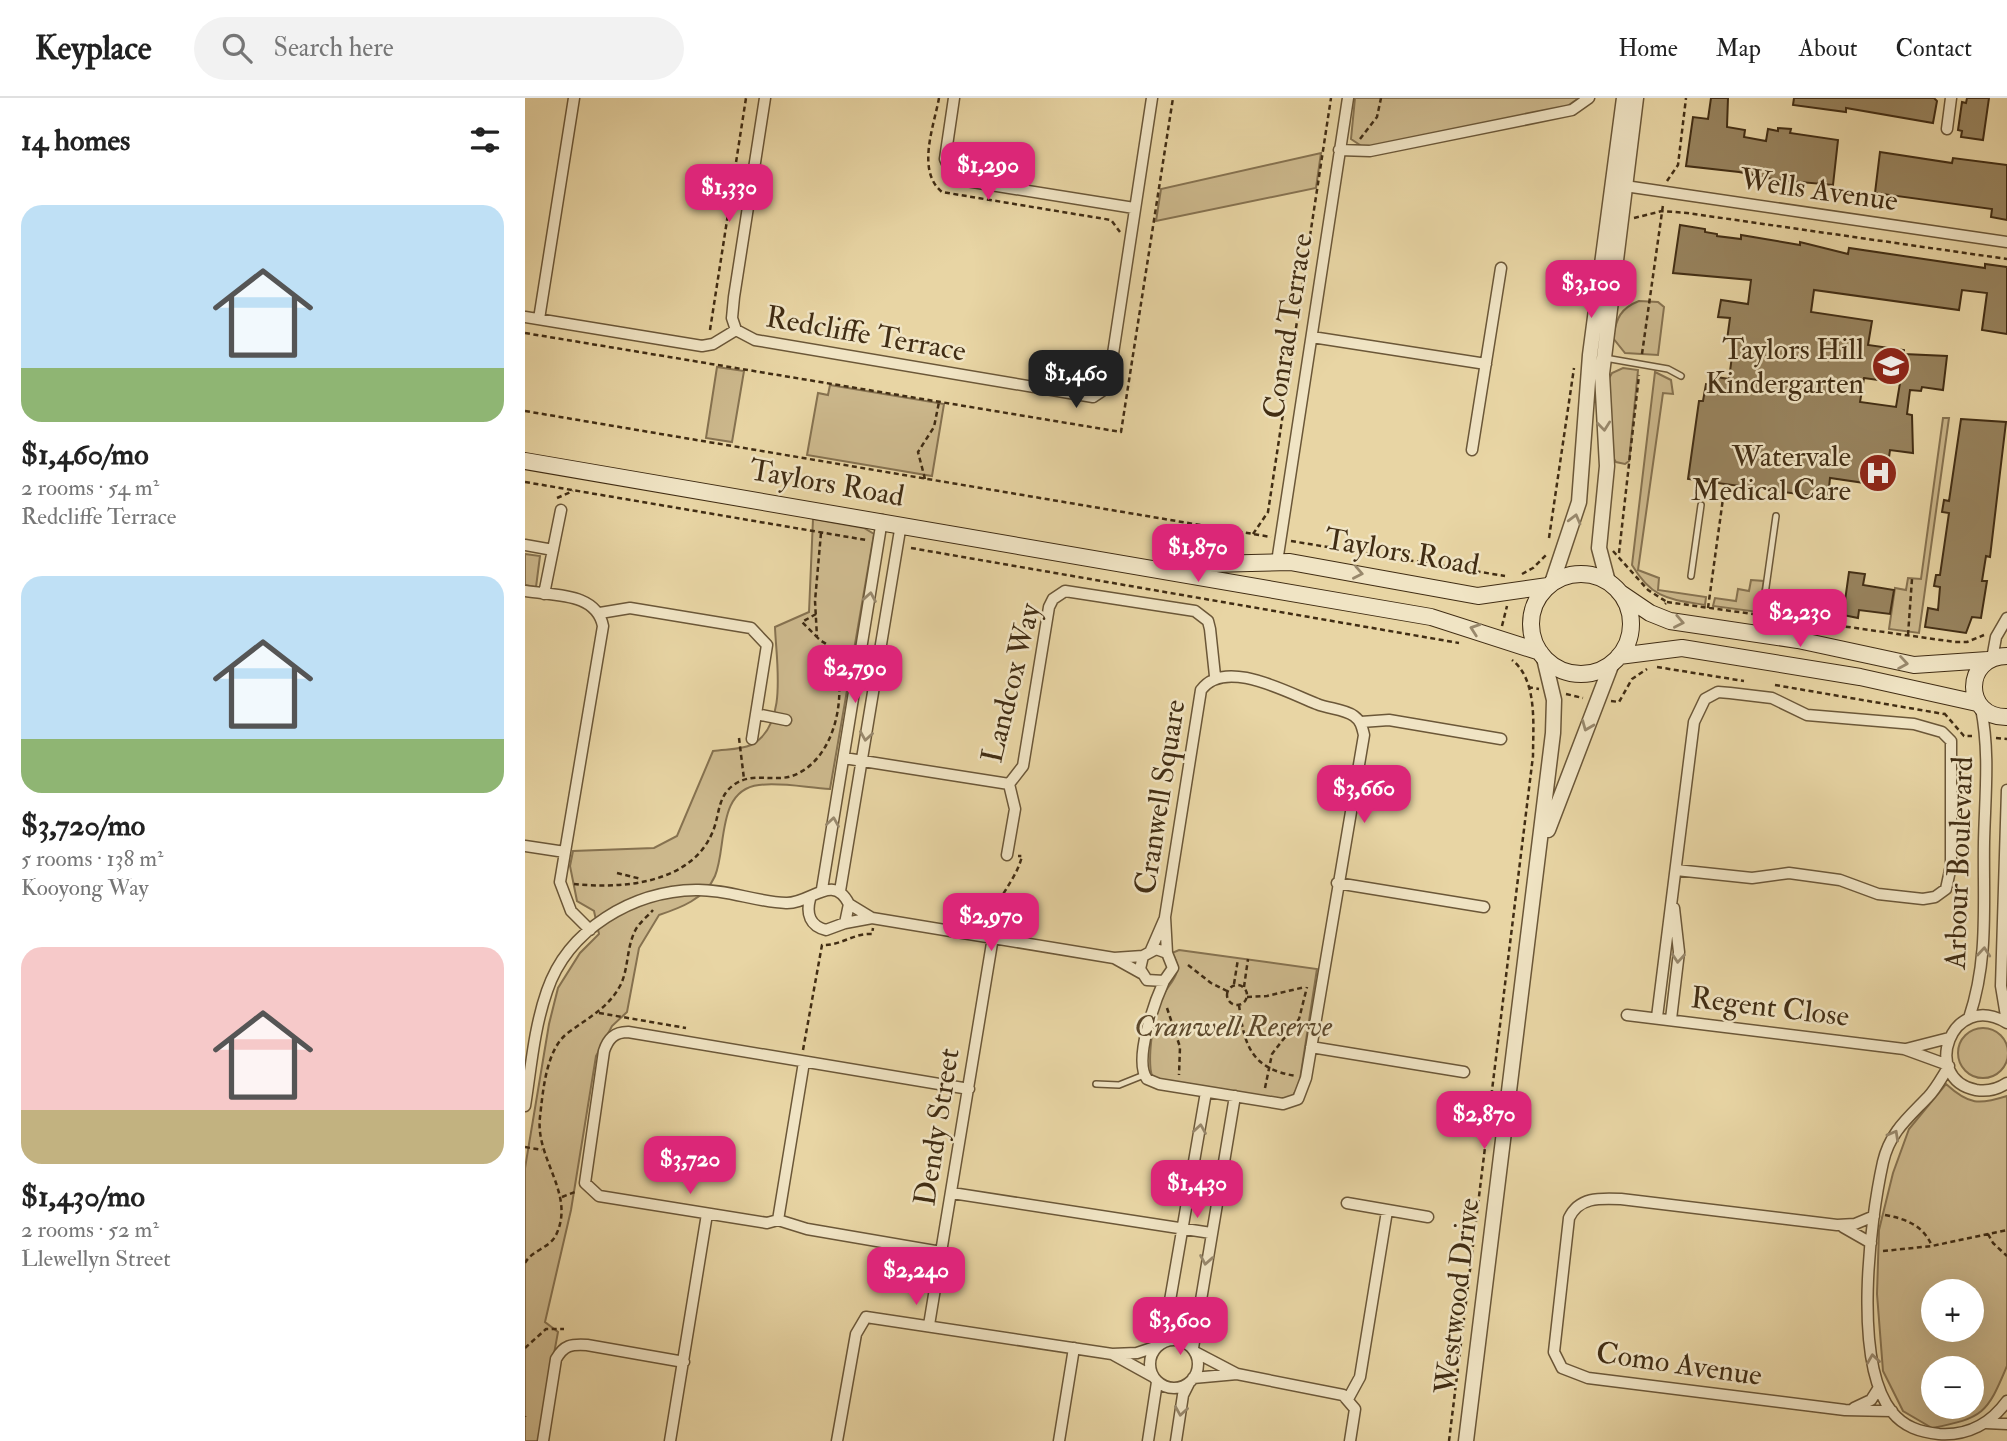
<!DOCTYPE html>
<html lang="en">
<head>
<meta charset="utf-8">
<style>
	:root { --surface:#fff; --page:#f2f2f2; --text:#222; --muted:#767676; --line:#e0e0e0; --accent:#db2777 }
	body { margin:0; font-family:"IM FELL Double Pica",serif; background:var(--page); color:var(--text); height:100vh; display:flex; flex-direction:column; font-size:26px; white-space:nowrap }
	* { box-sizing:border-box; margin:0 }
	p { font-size:23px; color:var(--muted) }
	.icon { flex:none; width:38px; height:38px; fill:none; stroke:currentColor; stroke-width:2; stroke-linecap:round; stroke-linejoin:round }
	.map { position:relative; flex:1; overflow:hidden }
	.side { display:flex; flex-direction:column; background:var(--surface); width:525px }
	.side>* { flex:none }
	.fabs { position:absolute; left:1396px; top:1181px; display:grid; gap:14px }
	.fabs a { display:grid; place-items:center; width:63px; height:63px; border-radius:50%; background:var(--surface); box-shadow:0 7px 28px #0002; font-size:35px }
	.price { position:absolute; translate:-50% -60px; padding:0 16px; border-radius:14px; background:var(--accent); color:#fff; font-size:23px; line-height:46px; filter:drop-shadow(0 2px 4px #0008) }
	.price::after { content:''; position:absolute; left:50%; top:42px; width:21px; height:16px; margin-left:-10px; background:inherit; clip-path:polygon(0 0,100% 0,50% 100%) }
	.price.active { background:#222; color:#fff }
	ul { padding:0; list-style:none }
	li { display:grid; align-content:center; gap:14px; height:371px; padding:0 21px }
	li span { display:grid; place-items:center; height:217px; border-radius:21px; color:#555 }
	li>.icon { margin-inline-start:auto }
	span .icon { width:126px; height:126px; fill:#fffc; stroke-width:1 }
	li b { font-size:30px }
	h2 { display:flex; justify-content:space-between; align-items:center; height:84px; padding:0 21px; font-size:30px }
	header { display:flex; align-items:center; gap:42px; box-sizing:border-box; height:98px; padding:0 35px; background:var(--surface); border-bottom:2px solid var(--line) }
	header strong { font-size:33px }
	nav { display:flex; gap:38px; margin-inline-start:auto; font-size:24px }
	.search { width:490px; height:63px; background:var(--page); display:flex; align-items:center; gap:18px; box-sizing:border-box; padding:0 24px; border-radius:38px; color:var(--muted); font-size:26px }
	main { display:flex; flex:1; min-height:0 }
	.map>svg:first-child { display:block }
	.green { fill:#ccb88c; stroke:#867250; stroke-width:2; fill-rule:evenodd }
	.building { fill:#98845f; stroke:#412d14; stroke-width:2; fill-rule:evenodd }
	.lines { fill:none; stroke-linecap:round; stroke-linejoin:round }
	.service-casing { stroke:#6b5738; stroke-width:8 }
	.minor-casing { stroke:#6b5738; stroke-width:13 }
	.tertiary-casing { stroke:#6b5738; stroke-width:17 }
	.secondary-casing { stroke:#412d14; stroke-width:18 }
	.path { stroke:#412d14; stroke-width:2.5; stroke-dasharray:5 3.5; stroke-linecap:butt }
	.service { stroke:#f0e4c4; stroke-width:5 }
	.minor { stroke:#f0e4c4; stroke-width:10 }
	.tertiary { stroke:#f0e4c4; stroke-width:14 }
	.secondary { stroke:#f0e4c4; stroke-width:16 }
	.oneway { stroke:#98886c }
	.labels { text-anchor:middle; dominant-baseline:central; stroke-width:5; stroke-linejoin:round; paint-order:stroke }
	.street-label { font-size:30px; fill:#412d14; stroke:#f0e4c4 }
	.poi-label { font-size:30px; fill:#412d14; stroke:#f0e4c4; text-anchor:end }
	.park-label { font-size:30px; font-style:italic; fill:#5d492c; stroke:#f0e4c4 }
</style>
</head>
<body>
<header>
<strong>Keyplace</strong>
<div class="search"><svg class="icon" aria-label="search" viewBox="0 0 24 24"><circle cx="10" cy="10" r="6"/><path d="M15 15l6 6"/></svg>Search here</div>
<nav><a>Home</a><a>Map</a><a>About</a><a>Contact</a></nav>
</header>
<main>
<section class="side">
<h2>14 homes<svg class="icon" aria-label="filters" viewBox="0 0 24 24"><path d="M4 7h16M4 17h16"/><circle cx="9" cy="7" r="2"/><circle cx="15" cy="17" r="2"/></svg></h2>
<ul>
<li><span style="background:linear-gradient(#bfe0f5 75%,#8fb573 0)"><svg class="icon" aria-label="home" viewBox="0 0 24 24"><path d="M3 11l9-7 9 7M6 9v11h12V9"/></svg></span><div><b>$1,460/mo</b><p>2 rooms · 54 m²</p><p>Redcliffe Terrace</p></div></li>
<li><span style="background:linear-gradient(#bfe0f5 75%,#8fb573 0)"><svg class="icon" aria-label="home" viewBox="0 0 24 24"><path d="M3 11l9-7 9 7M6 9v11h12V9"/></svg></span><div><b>$3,720/mo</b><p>5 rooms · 138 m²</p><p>Kooyong Way</p></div></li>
<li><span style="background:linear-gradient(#f6c9c9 75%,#c2b280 0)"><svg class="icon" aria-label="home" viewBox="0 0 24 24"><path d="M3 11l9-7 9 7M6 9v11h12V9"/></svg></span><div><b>$1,430/mo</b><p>2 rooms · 52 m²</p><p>Llewellyn Street</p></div></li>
</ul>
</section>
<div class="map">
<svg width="1482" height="1343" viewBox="0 0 1482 1343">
	<rect width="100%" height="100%" fill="#e8d5a4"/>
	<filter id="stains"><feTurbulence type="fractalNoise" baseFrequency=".00286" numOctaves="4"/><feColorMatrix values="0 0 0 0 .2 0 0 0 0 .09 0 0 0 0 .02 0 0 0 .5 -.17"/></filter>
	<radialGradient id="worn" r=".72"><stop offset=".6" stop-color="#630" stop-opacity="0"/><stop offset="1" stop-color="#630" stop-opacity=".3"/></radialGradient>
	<!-- green -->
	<path class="green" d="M830 0H1054L1041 9 841 51 826 41Z
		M796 55 791 90 631 123 636 91Z
		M1114 203 1133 204 1139 209 1133 257 1100 255 1088 240C1091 220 1096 210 1114 203Z
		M192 269 219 273 207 344 181 340Z
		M1098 270 1113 272 1104 363 1100 366 1091 364 1089 361 1082 284 1087 275Z
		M1130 274 1146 282 1148 296 1138 295 1113 472 1134 480 1133 492 1181 499 1180 507C1144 501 1127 501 1107 467Z
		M305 287 419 306 407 378 282 357 293 295 303 297Z
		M1418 320H1424L1394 535 1364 531 1370 490 1381 492 1383 480 1396 481Z
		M288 421 339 430 349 436 305 691C283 690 257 684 234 687 191 692 202 750 190 778 180 801 155 810 134 817L114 850 102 914 87 928 71 958 46 1112 20 1224 33 1234 13 1343H0V1070L24 926 33 890 55 855 74 836 69 813 52 803 45 768 48 753 129 750 152 738 188 653C199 651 215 652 226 647 264 628 251 563 250 529L284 514Z
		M0 456 15 458 11 489 0 487Z
		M1226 482 1239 483 1233 514 1188 508 1190 500 1211 503 1213 491 1224 493Z
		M654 852 792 871 774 988 766 1000 754 1004 636 984 627 978C622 962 628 919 635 903 643 884 661 877 647 855Z
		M1433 955a25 25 0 1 1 50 0a25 25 0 1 1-50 0Z
		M1421 986C1444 1007 1454 1007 1482 998V1268C1462 1316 1458 1320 1407 1330L1378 1313 1358 1273 1352 1196 1354 1132 1368 1075 1384 1031ZM1409 1194H1447V1232H1409ZM1409 1270H1447V1309H1409Z"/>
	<!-- building -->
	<path class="building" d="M1186 0H1203L1202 29 1220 32 1219 39 1241 43 1243 31 1253 33V30L1266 31 1265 35 1313 42 1308 87 1252 82 1214 74 1161 68 1168 19 1183 21Z
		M1269 0H1409L1412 3 1408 25 1321 10V14L1268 7Z
		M1442 0H1464L1458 42 1436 39 1437 33 1433 32 1437 4 1441 5Z
		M1355 54 1427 65 1428 60 1482 67V122L1466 119 1467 111 1350 95Z
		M1155 127 1180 131V134L1192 136V138L1216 141V137L1275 147V144L1323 156 1324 150 1460 170V166L1482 169V236L1457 232 1462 195 1437 192 1434 212 1289 192 1286 214 1347 223 1343 247 1379 252V256L1422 258 1418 292 1397 289 1396 293 1385 292 1382 316 1387 317 1388 355 1365 352 1360 388 1305 380 1303 400 1163 381 1174 303H1178L1181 286 1190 287 1191 279 1204 281 1209 243 1202 242 1205 220 1193 219 1196 202 1223 206 1226 182 1148 175ZM1339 280 1375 285 1371 309 1335 304Z
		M1436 321 1481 324 1465 459 1461 458 1457 483H1462L1456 520 1447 519 1441 535 1400 529 1403 510 1413 512 1415 489 1409 488 1411 477H1415L1424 415 1417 414 1419 402 1424 403Z
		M1324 474 1340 476 1338 487 1369 492 1365 516 1334 512 1333 520 1318 517Z"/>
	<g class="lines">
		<defs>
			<path id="service" d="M1080 260 1143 271 1156 278
				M1166 478 1176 407
				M1235 532 1251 418
				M571 986 594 987 619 977"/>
			<path id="minor" d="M240 0 209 199 207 220 211 232 230 242 568 299 577 293 584 282 627 0
				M429 0 420 61 429 81 609 110
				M1422 31 1426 0
				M814 52 845 53 1047 12 1064 0
				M1100 88 1482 144
				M0 219 177 248 188 246 211 232
				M14 221 49 0
				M787 239 961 266
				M947 352 976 170
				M0 447 28 452
				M752 464 823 0
				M0 493C29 498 71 494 78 528L35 784 46 813 65 832
				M19 496 36 412
				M75 515 105 510 226 530 242 547 227 641
				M1467 561 1471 539 1482 520
				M231 616 261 622
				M836 624 864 622 976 641
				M319 660 484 686 498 668 524 509 528 501 540 493 670 513 683 523 685 531 690 578
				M1482 692 1476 888 1482 924
				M0 748 40 754
				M482 757 490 711 484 686
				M812 785 959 809
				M297 791 357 422
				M315 793 376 426
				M324 806 347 820 589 860 618 858
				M320 825 347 820
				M626 852 639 822
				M589 860 616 875
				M639 883C630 903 608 962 622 981L634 986 758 1006 773 1001 781 980 839 637C837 629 836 623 829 618 819 611 804 611 792 606 763 595 700 559 676 592L640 819 642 855 648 870 639 883 622 882 615 871 618 858 631 851 642 855
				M1102 917 1379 951 1423 967
				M1132 919 1169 624 1180 601 1193 594 1205 595 1247 600 1282 617 1389 626 1417 634 1426 643V768L1421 791 1410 799 1398 801 1353 796 1315 782 1264 775 1227 780 1151 772
				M1444 920C1464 861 1458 805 1459 744 1460 698 1465 655 1456 610
				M1146 921 1154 854 1149 810
				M1482 925C1426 891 1395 981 1451 992 1463 994 1473 991 1482 985
				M786 949 939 974
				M1381 951 1424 940
				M279 964 253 1122 242 1125 74 1098 60 1085 79 953C83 941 89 934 103 934L444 991
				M1424 968C1417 979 1411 991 1403 999 1383 1020 1365 1034 1358 1064 1345 1123 1327 1264 1367 1314 1379 1329 1395 1334 1414 1336 1443 1338 1466 1325 1482 1303
				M0 1008C6 970 9 930 22 893 43 831 108 793 171 792 201 791 231 804 261 805 285 806 308 774 324 806L320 825 301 832C285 828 281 816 285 801
				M427 1095 686 1135
				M822 1105 903 1119
				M1349 1118 1330 1126 1312 1127 1096 1101C1074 1100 1054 1099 1044 1120L1029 1254 1037 1270 1063 1280 1320 1312 1367 1313
				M253 1122 282 1131 416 1154
				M1318 1129 1346 1145
				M404 1227 468 839
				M625 1266a24 24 0 1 1 48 0a24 24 0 1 1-48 0Z
				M638 1243 681 994
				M668 1250 710 998
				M670 1254 712 1276 818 1297 830 1311 825 1343
				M589 1257 627 1278
				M668 1280 712 1276
				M823 1301 835 1279 862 1113
				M1329 1310 1346 1302 1353 1291
				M1461 1325 1482 1326
				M18 1343 31 1261C39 1247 46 1246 62 1247L159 1264
				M145 1343 182 1116
				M312 1343 331 1236 341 1219 587 1256 612 1255 630 1249
				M534 1343 549 1250
				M623 1343 632 1284
				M651 1343 658 1297 664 1285"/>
			<path id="tertiary" d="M1083 484 1074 450 1082 368 1077 276 1111 0
				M1027 485 1054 404 1065 257 1099 0
				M1023 732 1087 565
				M941 1343 1028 635 1029 602 1019 560"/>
			<path id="secondary" d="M0 363 906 519 1015 554
				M643 467 765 464 953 498 1023 488
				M1006 526a50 50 0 1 1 100 0a50 50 0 1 1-100 0Z
				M1094 494 1125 515 1145 523 1273 542 1389 567 1463 562
				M1094 558 1157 550 1335 579 1452 605
				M1482 558C1438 558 1438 620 1482 619"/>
		</defs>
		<!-- service casing -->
		<use href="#service" class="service-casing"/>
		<!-- minor casing -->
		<use href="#minor" class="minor-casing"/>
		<!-- tertiary casing -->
		<use href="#tertiary" class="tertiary-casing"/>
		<!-- secondary casing -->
		<use href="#secondary" class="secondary-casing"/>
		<!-- path -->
		<path class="path" d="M414 0C409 28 391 73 417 94L586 122 595 134
			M835 41 852 19 856 0
			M1142 83 1153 67 1161 0
			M1109 120 1137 113 1162 115 1482 161
			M185 232 221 0
			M0 235 596 334 648 0
			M1117 256 1138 107
			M0 313 746 439
			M400 381 393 354 409 329 414 304
			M0 384 341 442
			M32 400 48 393
			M728 436 743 414 806 0
			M1024 440 1049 270
			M766 443 980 478
			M386 450 934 545
			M1088 453 1123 492 1142 504 1140 506
			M1094 455 1114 277
			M997 476 1008 470 1021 457
			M1142 504 1228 516
			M1183 510 1200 386
			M291 516 277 524 292 539
			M1245 518 1430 544H1442L1459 537
			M977 528 982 508
			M1383 537 1387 481
			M307 551 324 554
			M1132 569 1219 583
			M1250 587 1419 616
			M1003 589 1014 591
			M1041 596 1058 600
			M1086 603 1094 604 1107 581 1122 571
			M1419 615 1439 638H1447
			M214 640 219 681
			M1471 640 1482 641
			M92 775 116 781
			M49 786C97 791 167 786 188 733 195 716 192 698 210 686 228 674 248 684 267 678 312 662 324 592 307 553 305 546 297 545 292 539L290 503 296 435
			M467 827C469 800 491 784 497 758H493
			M663 867 686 885 702 893
			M709 886 713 861
			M702 897a10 10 0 1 1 20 0a10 10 0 1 1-20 0Z
			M719 889 723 861
			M722 899 742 898 780 889
			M714 907C719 947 726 971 771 978
			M642 910 655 949 654 977
			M74 915 161 930
			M278 952 297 847C316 848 328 835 347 836L348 830
			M740 990 747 956 774 921 782 889
			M0 1049 17 1052
			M37 1099 50 1094
			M1360 1117C1381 1121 1398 1127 1407 1148
			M1463 1136 1468 1145 1482 1158
			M1358 1153 1407 1148 1482 1132
			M0 1165C7 1152 25 1150 31 1137 51 1096 10 1061 15 1019 18 993 21 950 44 934 63 920 83 910 95 888 104 871 101 849 111 831 115 824 123 818 128 812
			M0 1250 21 1231H39
			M0 1318V1319
			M924 1343 1008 658C1008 628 1013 582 987 562"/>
		<!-- service -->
		<use href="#service" class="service"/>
		<!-- minor -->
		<use href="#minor" class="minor"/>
		<!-- tertiary -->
		<use href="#tertiary" class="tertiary"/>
		<!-- secondary -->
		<use href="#secondary" class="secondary"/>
	</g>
	<!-- one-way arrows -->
	<defs><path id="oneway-chevron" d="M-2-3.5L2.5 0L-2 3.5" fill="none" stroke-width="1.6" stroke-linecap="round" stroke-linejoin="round" transform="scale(1.75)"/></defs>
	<g class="oneway">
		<use href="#oneway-chevron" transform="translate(1079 328) rotate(84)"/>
		<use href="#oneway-chevron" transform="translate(1050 421) rotate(-75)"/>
		<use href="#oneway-chevron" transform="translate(833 475) rotate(11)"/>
		<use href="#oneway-chevron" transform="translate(345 499) rotate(-80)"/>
		<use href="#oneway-chevron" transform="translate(1154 524) rotate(11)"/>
		<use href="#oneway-chevron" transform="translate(950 531) rotate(-161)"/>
		<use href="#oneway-chevron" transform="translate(1378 565) rotate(9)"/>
		<use href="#oneway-chevron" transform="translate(1062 628) rotate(112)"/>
		<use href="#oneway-chevron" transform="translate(341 638) rotate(99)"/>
		<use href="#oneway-chevron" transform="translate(308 724) rotate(-81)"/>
		<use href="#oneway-chevron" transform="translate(1459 854) rotate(-85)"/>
		<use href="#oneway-chevron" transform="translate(1153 860) rotate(95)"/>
		<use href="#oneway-chevron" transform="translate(675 1031) rotate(-81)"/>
		<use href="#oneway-chevron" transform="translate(1369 1037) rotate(-61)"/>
		<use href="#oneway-chevron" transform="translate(681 1162) rotate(100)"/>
		<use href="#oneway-chevron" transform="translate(1348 1261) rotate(-98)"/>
		<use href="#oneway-chevron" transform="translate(656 1313) rotate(99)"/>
	</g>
	<!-- icons -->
	<defs>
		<symbol id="school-disc" viewBox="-11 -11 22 22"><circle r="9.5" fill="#8f2418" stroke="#f0e4c4"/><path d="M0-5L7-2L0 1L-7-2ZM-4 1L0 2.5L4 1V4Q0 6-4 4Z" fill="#fff"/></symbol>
		<symbol id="hospital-disc" viewBox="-11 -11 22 22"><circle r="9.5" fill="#8f2418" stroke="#f0e4c4"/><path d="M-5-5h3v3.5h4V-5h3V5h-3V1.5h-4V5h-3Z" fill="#fff"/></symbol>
	</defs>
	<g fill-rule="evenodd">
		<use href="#school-disc" x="1344" y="246" width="44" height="44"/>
		<use href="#hospital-disc" x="1331" y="353" width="44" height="44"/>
	</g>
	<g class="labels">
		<!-- street labels -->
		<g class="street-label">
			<text transform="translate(1294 92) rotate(8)">Wells Avenue</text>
			<text transform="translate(763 228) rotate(-81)">Conrad Terrace</text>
			<text transform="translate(341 236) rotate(10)">Redcliffe Terrace</text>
			<text transform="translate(302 385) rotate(10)">Taylors Road</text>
			<text transform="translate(877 454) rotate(10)">Taylors Road</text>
			<text transform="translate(486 585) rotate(-76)">Landcox Way</text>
			<text transform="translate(635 699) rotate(-81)">Cranwell Square</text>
			<text transform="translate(1434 765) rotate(-88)">Arbour Boulevard</text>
			<text transform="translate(1245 909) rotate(7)">Regent Close</text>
			<text transform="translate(412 1029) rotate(-81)">Dendy Street</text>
			<text transform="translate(932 1198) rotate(-83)">Westwood Drive</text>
			<text transform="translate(1154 1266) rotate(8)">Como Avenue</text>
		</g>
		<!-- poi labels -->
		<g class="poi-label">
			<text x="1339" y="251">Taylors Hill<tspan x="1339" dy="34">Kindergarten</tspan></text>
			<text x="1326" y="358">Watervale<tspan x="1326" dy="34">Medical Care</tspan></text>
		</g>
		<!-- park labels -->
		<g class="park-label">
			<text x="708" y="928">Cranwell Reserve</text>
		</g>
	</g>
	<rect width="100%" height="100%" filter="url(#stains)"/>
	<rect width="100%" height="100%" fill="url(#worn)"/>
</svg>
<div class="fabs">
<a>+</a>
<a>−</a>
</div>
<b class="price" style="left:463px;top:104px">$1,290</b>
<b class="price" style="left:204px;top:126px">$1,330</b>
<b class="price" style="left:1066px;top:222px">$3,100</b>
<b class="price active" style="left:551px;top:312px">$1,460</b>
<b class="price" style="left:673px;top:486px">$1,870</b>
<b class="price" style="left:1275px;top:551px">$2,230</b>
<b class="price" style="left:330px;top:607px">$2,790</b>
<b class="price" style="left:839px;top:727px">$3,660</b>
<b class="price" style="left:466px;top:855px">$2,970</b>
<b class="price" style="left:959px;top:1053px">$2,870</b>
<b class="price" style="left:165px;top:1098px">$3,720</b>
<b class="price" style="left:672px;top:1122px">$1,430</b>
<b class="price" style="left:391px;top:1209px">$2,240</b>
<b class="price" style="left:655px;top:1259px">$3,600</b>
</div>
</main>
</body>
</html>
